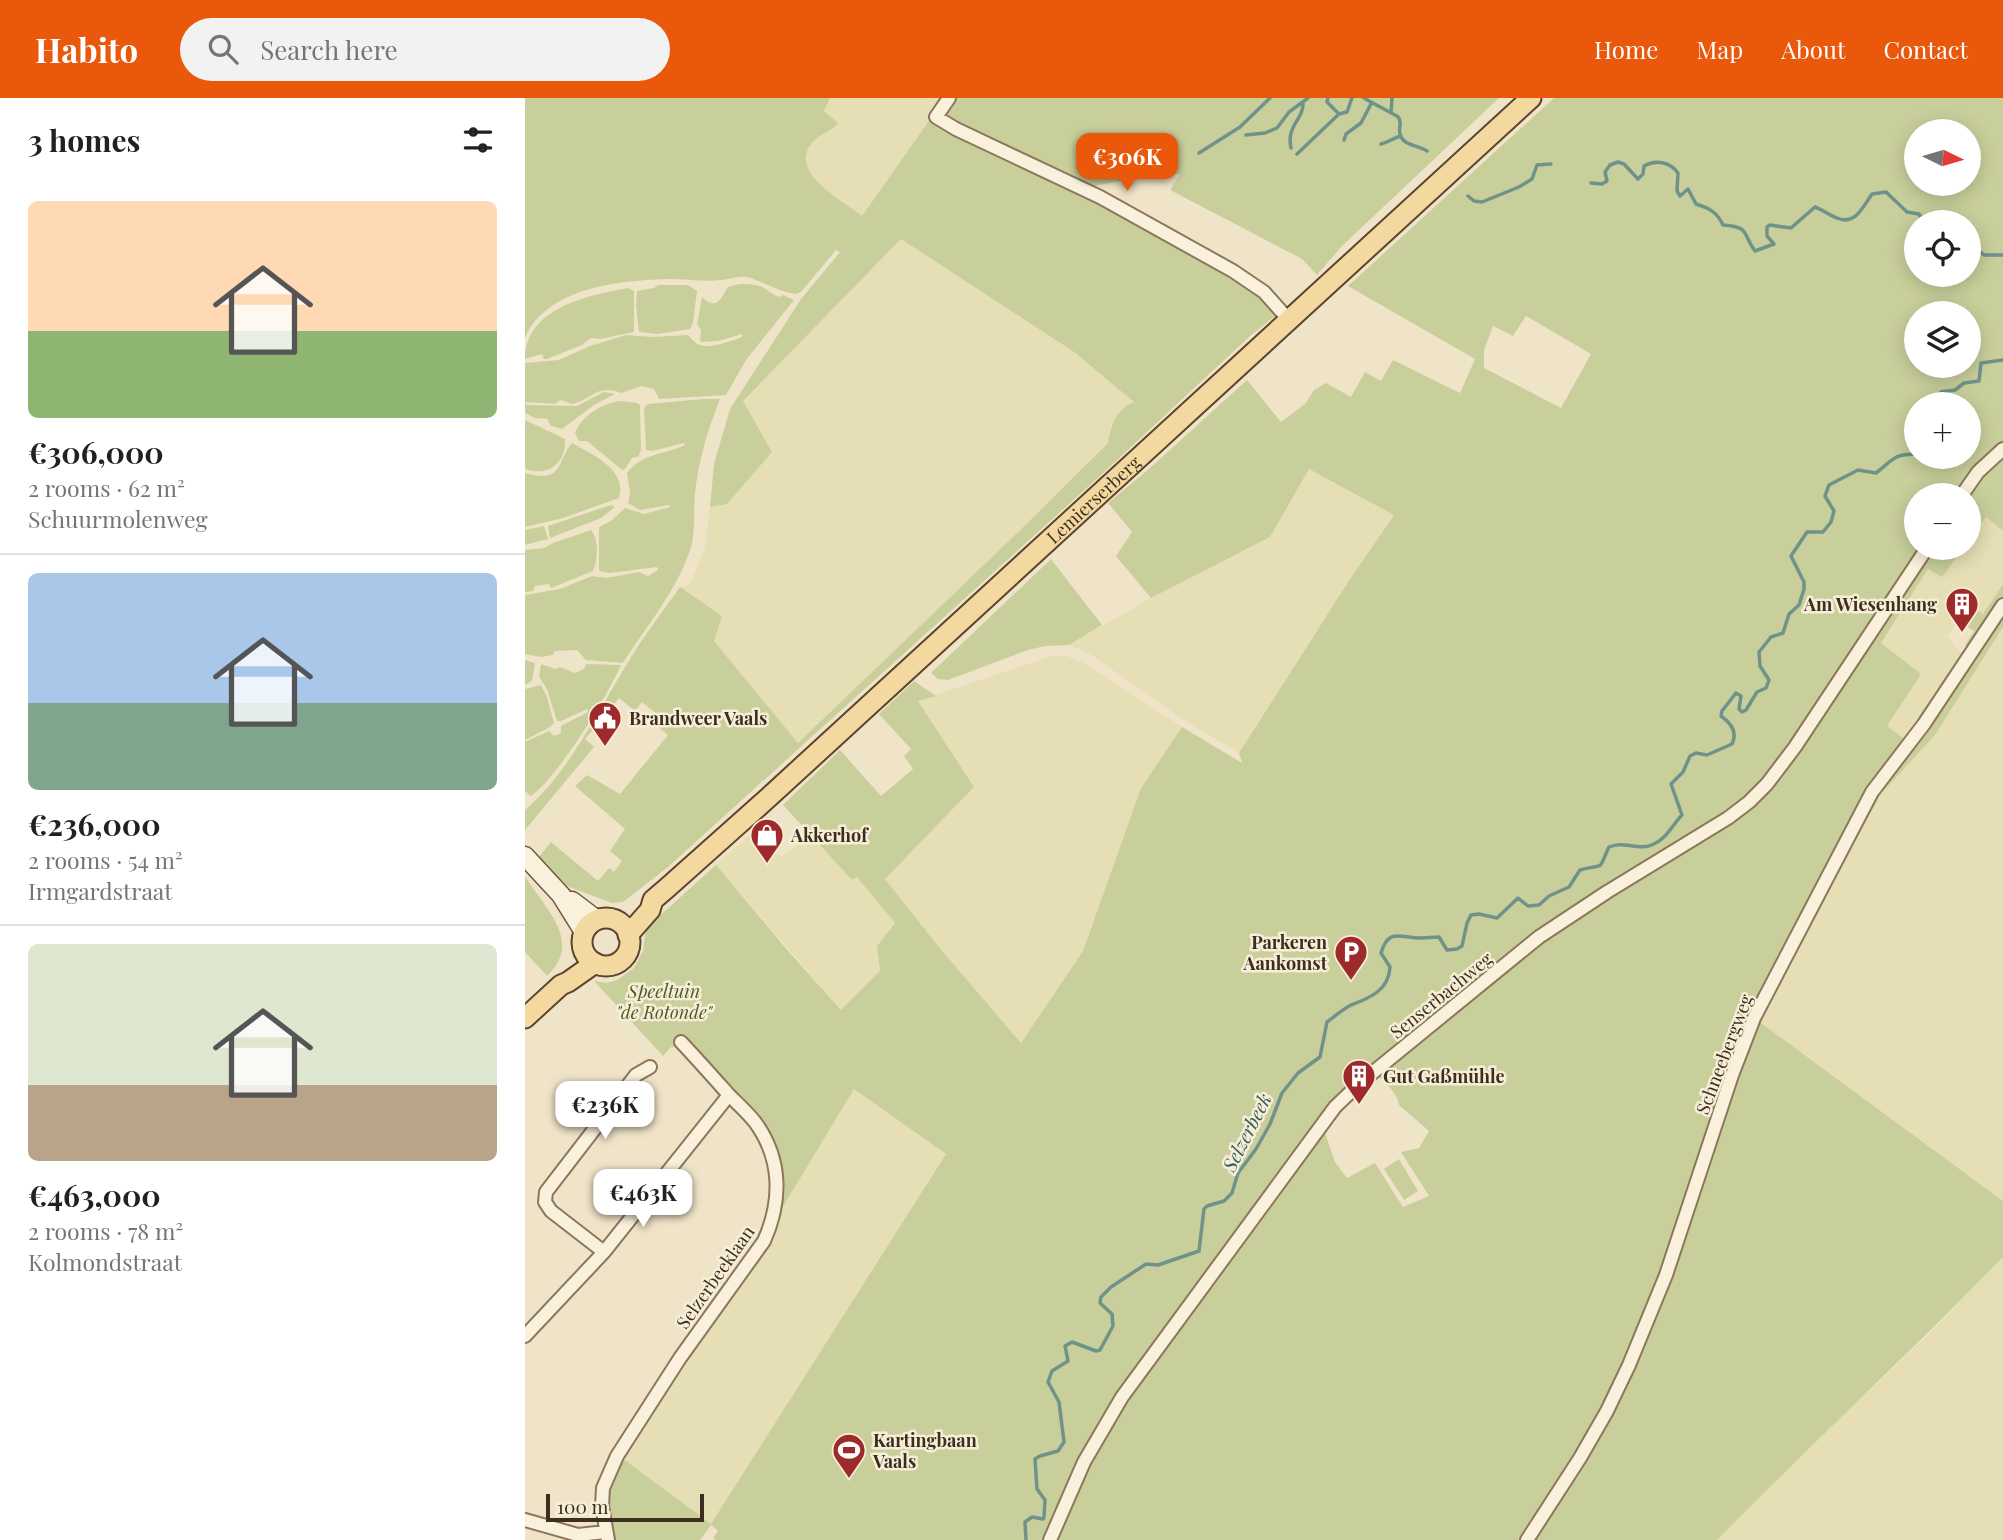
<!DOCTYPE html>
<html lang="en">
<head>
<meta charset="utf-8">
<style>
	:root { --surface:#fff; --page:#f2f2f2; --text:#202124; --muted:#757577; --line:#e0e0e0; --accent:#ea580c }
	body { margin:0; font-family:"Playfair Display",serif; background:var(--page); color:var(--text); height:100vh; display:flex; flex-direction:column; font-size:26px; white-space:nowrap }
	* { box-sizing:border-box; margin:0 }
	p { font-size:23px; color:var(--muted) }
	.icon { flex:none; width:38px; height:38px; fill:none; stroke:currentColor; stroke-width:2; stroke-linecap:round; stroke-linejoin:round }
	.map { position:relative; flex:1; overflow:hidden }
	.drawer { display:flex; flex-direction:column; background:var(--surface); width:525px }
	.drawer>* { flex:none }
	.needle { width:46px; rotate:95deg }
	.tools { position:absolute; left:1379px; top:21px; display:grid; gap:14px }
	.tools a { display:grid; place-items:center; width:77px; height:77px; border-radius:50%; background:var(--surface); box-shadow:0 4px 18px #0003; font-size:35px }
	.scale { position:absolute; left:21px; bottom:18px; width:158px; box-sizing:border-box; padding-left:7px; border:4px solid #3d2e20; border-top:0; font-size:19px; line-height:24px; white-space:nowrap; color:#3d2e20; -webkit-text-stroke:5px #f7eed8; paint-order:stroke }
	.price { position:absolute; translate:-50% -60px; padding:0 16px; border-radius:14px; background:#fff; color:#222; font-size:23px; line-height:46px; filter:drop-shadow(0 2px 4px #0008) }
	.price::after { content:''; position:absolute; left:50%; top:42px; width:21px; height:16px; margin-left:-10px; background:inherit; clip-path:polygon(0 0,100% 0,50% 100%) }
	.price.selected { background:var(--accent); color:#fff }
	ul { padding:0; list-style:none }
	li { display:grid; align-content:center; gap:14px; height:371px; padding:0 28px }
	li+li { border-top:2px solid var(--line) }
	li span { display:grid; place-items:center; height:217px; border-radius:10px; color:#555 }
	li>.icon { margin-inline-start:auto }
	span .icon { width:126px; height:126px; fill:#fffc; stroke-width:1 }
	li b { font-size:30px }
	h2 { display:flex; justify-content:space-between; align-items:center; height:84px; padding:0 28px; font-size:30px }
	header { display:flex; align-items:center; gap:42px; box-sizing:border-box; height:98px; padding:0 35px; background:var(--accent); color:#fff }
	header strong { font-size:33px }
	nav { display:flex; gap:38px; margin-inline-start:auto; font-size:24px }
	.search { width:490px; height:63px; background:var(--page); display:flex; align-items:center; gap:18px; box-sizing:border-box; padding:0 24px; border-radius:38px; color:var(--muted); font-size:26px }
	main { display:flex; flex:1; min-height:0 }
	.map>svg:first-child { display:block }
	.farmland { fill:#e6deb5 }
	.green { fill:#c9cf9b; fill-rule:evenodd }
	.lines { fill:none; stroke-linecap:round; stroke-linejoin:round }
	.stream { stroke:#6f938a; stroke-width:3.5 }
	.street-casing { stroke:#8d765c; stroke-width:16 }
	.secondary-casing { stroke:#6f573f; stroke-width:21 }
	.primary-casing { stroke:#5b4430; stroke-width:23 }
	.street { stroke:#faf1dc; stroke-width:12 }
	.secondary { stroke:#faf1dc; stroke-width:18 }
	.primary { stroke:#f3d9a0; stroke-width:19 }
	.labels { text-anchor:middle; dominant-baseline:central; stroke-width:5; stroke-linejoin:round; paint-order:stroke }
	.street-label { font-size:18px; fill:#3d2e20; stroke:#f7eed8 }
	.poi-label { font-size:18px; font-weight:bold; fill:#3d2e20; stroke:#f7eed8; text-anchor:start }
	.park-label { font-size:18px; font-style:italic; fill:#4d5a26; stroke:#f7eed8 }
	.water-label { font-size:19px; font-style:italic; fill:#2f5d5a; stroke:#f7eed8 }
</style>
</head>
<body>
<header>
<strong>Habito</strong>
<div class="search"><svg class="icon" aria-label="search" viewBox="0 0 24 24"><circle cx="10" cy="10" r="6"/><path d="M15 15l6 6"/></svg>Search here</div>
<nav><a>Home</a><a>Map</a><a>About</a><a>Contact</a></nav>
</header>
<main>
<section class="drawer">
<h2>3 homes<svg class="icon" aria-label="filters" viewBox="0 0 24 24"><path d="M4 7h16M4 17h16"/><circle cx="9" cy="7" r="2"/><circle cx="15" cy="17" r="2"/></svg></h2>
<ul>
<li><span style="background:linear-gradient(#ffd9b3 60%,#8fb573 0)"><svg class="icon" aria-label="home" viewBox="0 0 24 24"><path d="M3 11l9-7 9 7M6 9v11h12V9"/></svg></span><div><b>€306,000</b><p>2 rooms · 62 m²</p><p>Schuurmolenweg</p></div></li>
<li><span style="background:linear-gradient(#a9c7e8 60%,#7fa58c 0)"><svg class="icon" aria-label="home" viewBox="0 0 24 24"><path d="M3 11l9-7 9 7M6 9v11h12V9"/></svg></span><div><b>€236,000</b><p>2 rooms · 54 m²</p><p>Irmgardstraat</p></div></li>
<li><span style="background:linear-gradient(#dfe7d0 65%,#b9a48a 0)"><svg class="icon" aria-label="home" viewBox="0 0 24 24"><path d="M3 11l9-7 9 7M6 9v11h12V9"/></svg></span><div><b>€463,000</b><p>2 rooms · 78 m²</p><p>Kolmondstraat</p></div></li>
</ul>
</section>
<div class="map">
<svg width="1478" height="1442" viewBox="0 0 1478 1442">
	<rect width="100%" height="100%" fill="#f0e4c8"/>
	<!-- farmland -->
	<path class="farmland" d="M305 0H420L337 118 304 95 286 78 280 64 281 54 287 44 313 25 299 13Z
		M376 141 549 254 610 304 586 326 583 344 489 438 273 645 188 543 197 518 155 489 164 487 174 466 180 449 185 409 202 406 218 303Z
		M784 371 869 416 825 481 714 655 660 623 565 556 544 547 626 500 745 439Z
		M1461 419 1478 433V486L1458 516 1433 500 1422 515 1433 522 1422 539 1428 543 1427 547 1440 556 1379 641 1362 629 1355 545 1403 471 1417 478 1438 450H1444V442Z
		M1478 529V1103L1232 922 1320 755 1345 713 1366 684 1410 637Z
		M527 558H542L557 564 657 629 616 690 558 853 496 945 413 848 360 781 449 689 393 603Z
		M231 731 256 760 274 746 281 732 328 782 332 778 370 825 352 848 355 873 316 912 191 767Z
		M329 991 421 1056 186 1427 97 1360 148 1280 239 1153 249 1133 256 1112Z
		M1478 1159V1442H1192L1259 1373 1401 1239Z"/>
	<!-- green -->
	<path class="green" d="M0 0H305L299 13 313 25C306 34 294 36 287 45 262 74 318 103 337 118L420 0H974L817 148 792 177 777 161 645 92 655 76 632 77 556 90 719 184 738 201 750 218 725 238 576 377 143 769 98 804 87 805 42 788 14 759 26 744 73 783 84 770 89 774 97 763 85 753 100 731 50 688 62 677 95 696 143 637 128 624 133 617 117 604 110 613 94 600 60 641 69 649 0 732V712C44 675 75 609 105 561 120 536 138 513 155 489L197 518 189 543 273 645 489 438 583 345C586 326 591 312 609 304L549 254 376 141 218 303 247 354 202 406 185 409 189 366 205 311 276 201 315 154 311 152 276 194 271 196C255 194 240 185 226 180 216 176 204 182 195 182 179 184 162 181 146 181 97 182 21 189 0 240Z
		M1029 0H1478V433L1461 419 1444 442V397H1391V450H1438L1417 479 1403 471 1356 545 1396 576 1362 628 1379 641 1350 681 1232 922 1478 1103V1159C1385 1255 1286 1346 1192 1442H1007L1072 1344 1113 1262 1118 1250 1106 1244 1072 1318 1051 1355 993 1442H191L188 1440 193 1433 186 1427 175 1442H88L82 1396 97 1360 186 1426 421 1056 329 991 256 1112 253 1065 168 951 146 949 138 958 69 883 82 885 92 882 109 870 118 853 121 830 191 767 264 854 316 912 355 873 352 848 370 825 332 779 327 782 258 707 315 652 356 698 388 671 379 658 386 651 354 616 389 583 411 598 393 603 449 689 360 781 413 848 496 945 558 853 616 690 657 629 717 665 714 655 825 481 869 417 784 371 745 439 626 500 591 458 607 434 583 405 625 370 722 282 756 324 780 306 789 292 801 285 826 299 840 274 856 283 868 262 935 295 950 261 823 188ZM1391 33H1444V86H1391ZM1391 124H1444V177H1391ZM1391 215H1444V268H1391ZM1001 218 1066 256 1036 310 959 270V252L968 228 988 238ZM1391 306H1444V359H1391ZM846 972C856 982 872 992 874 1007L904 1033 894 1050 876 1054 904 1098 878 1109 850 1065 822 1080 810 1064 800 1035 793 1038Z
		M215 186C222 186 232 186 239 190 244 193 248 197 254 199L258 197 269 202 221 262 201 297 134 301 129 291 117 288 96 295C72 286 69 300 48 306L35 302 30 306 1 304V307L52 308 79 294 90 296 69 307 37 331 26 328 22 321 10 320 0 315V265L34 262 65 248 101 237 127 239 162 237C166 239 167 242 171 245 181 253 206 243 217 239V236L193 243 177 244 175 243 176 232 172 226 177 199C193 214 196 199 203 189Z
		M133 187H163L172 193 168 225 165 231 132 236 114 234 111 207 112 193 129 190Z
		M103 190 109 193V234L75 241 66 240 57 247 22 261H19L17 256 0 261C0 210 64 197 103 190Z
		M178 301H195C183 331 173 364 170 396 168 414 171 431 166 449 153 491 123 526 100 562L97 565 61 562 52 552 30 553 28 557 16 559 0 556V497L35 491 67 478 81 480 114 474 123 478 133 472 132 469 85 475 77 474 74 472V429L86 423 100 410 119 416 145 409 144 407 115 412 103 405 105 395 102 375C117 355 139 357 160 347L159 345 127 353 121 352 119 310 123 306Z
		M97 303 112 305 115 307 116 352 113 359 107 360 100 371 97 372 62 343H54L50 335C57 317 79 304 97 303Z
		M0 322 40 341C41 366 23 379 0 371Z
		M47 345C67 356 103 372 94 400L38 420 0 429V375C39 386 31 364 47 345Z
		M86 407 90 409 76 420 25 440 23 428Z
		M19 428 23 441 0 447V432Z
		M66 432C74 441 73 462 68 473L26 490 24 486 10 488 8 493 0 494V452L19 450 28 445Z
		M526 461 577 527 544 547 520 548 503 552 423 582 413 581 406 575Z
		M1478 486V529L1410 637 1356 696 1327 747 1325 742 1330 731 1444 550 1440 547 1449 533 1422 515 1432 499 1458 516Z
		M0 562 10 565 7 583 0 587Z
		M16 566 31 571 35 569 50 575 59 571 61 566 96 567C82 599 33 679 6 698L0 693V644L24 633 29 638 36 635V628L63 614 62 611 36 623H32L22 591 14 579Z
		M16 587 22 599 29 625 25 629 0 642V591Z
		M0 778C19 810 59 843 22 878L0 854Z
		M874 1061 893 1093 879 1102 859 1071Z"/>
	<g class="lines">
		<!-- stream -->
		<path class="stream" d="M803 0 802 4 814 16 822 14 827 0
			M839 0C845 4 871 17 873 19 878 24 873 30 875 36 878 48 893 47 902 53
			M866 15 867 0
			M721 37 740 35 752 30 764 14 783 0
			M819 42 821 36 836 25 846 6
			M856 46C864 44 868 40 876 38
			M766 50C761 27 779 22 778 4
			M674 55 715 29 745 0
			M772 56 814 16
			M1066 85 1077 86 1082 83 1080 74 1085 67 1093 64 1099 66 1113 81 1118 76 1119 68C1131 61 1145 64 1153 75L1152 93 1155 98 1163 91 1171 106C1184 110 1192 114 1198 127 1226 129 1217 136 1230 153L1249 146 1242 138V129L1245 127 1266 130 1290 109C1298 112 1304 117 1312 120 1330 128 1338 109 1347 96L1361 94 1382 114 1394 116 1398 124
			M943 98 949 103 957 104 994 89 1007 81 1012 67 1026 66
			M1444 144 1459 157H1478
			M1407 306 1416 294 1430 292 1439 285 1454 283 1456 265 1478 262
			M501 1442 500 1424 507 1419 518 1421 519 1419 520 1402 512 1391 510 1361 515 1358 533 1353 539 1344 534 1304 523 1284 527 1273 543 1263 540 1248 547 1244 571 1253 575 1252 588 1228 587 1216 575 1205 576 1199 586 1189 621 1166 633 1167 674 1153 679 1111 682 1108 699 1103 707 1095 713 1075 731 1051 745 1026 757 995 773 975 795 959 802 924C809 919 818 911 826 907 845 900 864 892 865 869L856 855C864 828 877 841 897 840 902 840 908 839 914 839L922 852 932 851 937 848 942 825 946 817 954 816 972 820 993 800 1003 808 1014 807 1024 798 1044 789 1055 772C1082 765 1072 774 1084 749 1099 742 1114 754 1129 746 1142 740 1148 726 1157 717L1146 686 1158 674 1165 658 1171 655 1182 657 1207 646C1213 634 1206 625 1196 618L1197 613 1211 595 1216 598 1214 611 1217 614 1221 612 1232 594 1241 590 1244 582 1235 568 1234 554 1246 539 1258 535 1264 516 1274 507 1279 491V484L1266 458 1282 434H1298L1306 424 1309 413 1300 398 1304 387 1333 372 1351 375C1368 362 1368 356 1391 356"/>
		<defs>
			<path id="street" d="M424 0 411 19 431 31 575 99 708 173 739 194 764 222
				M1437 397 1453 374 1478 351
				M79 1154 26 1113 20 1104 21 1094 111 977 125 969
				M0 1238 79 1154 204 997
				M0 1422 53 1437 80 1434
				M83 1442 77 1408 78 1390 92 1358 155 1260 239 1143C257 1103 257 1061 230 1024 222 1014 213 1006 204 997 188 979 173 962 156 944
				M525 1442 559 1364 597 1299 810 1009 835 985 1014 839 1082 794 1203 720 1224 704 1242 686 1270 649 1402 450
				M1002 1442 1055 1360 1082 1313 1104 1267 1141 1177 1207 977 1229 920 1347 694 1399 626 1478 507"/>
			<path id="secondary" d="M0 758 36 797 59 834
				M47 803 72 822"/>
			<g id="primary">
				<circle cx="81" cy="844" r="24"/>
				<path id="s1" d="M103 837 125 812 128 802 142 790 244 699 1006 0"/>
				<path d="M0 920 36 887 43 884 70 865"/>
			</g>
		</defs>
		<!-- street casing -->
		<use href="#street" class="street-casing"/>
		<!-- secondary casing -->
		<use href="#secondary" class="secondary-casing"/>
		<!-- primary casing -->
		<use href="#primary" class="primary-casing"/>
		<!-- street -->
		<use href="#street" class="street"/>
		<!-- secondary -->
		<use href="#secondary" class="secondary"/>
		<!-- primary -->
		<use href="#primary" class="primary"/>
	</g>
	<!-- icons -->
	<defs>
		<symbol id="building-pin" viewBox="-11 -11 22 30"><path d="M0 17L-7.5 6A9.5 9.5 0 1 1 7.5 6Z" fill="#9e2a2b" stroke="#f7eed8"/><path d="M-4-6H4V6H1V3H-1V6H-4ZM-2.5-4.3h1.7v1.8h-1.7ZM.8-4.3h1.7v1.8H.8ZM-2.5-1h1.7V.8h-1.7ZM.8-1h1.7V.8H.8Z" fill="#fff"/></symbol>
		<symbol id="civic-pin" viewBox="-11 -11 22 30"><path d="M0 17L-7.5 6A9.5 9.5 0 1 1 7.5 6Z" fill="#9e2a2b" stroke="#f7eed8"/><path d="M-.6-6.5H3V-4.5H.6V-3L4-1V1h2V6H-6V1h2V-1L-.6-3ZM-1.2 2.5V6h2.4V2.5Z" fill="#fff"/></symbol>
		<symbol id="shop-pin" viewBox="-11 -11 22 30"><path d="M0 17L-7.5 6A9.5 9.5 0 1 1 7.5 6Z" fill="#9e2a2b" stroke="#f7eed8"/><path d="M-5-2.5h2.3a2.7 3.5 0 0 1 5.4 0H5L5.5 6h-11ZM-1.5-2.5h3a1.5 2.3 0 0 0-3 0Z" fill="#fff"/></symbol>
		<symbol id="parking-pin" viewBox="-11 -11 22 30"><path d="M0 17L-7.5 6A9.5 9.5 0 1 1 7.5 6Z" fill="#9e2a2b" stroke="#f7eed8"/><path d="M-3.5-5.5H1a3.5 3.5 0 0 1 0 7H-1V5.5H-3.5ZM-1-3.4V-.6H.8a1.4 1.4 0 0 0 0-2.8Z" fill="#fff"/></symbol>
		<symbol id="stadium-pin" viewBox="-11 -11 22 30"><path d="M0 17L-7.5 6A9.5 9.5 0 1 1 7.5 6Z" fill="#9e2a2b" stroke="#f7eed8"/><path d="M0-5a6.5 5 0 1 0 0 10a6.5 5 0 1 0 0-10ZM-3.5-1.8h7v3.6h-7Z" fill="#fff"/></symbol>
	</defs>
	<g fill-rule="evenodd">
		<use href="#building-pin" x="1418" y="487" width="38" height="52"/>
		<use href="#civic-pin" x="61" y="601" width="38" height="52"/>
		<use href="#shop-pin" x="223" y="718" width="38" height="52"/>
		<use href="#parking-pin" x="807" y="835" width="38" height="52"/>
		<use href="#building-pin" x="815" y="959" width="38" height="52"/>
		<use href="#stadium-pin" x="305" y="1333" width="38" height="52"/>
	</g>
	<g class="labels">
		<!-- street labels -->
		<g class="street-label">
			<text stroke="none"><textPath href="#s1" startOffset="639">Lemierserberg</textPath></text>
			<text transform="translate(916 897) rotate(-39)">Senserbachweg</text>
			<text transform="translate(1199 956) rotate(-69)">Schneebergweg</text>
			<text transform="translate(190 1179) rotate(-55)">Selzerbeeklaan</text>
		</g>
		<!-- poi labels -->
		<g class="poi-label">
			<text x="1412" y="506" text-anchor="end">Am Wiesenhang</text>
			<text x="104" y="620">Brandweer Vaals</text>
			<text x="266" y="737">Akkerhof</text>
			<text x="802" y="844" text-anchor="end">Parkeren<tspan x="802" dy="21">Aankomst</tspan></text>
			<text x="858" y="978">Gut Gaßmühle</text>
			<text x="348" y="1342">Kartingbaan<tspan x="348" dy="21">Vaals</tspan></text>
		</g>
		<!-- park labels -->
		<g class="park-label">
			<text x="139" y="893">Speeltuin<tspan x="139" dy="21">"de Rotonde"</tspan></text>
		</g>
		<!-- water labels -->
		<g class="water-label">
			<text transform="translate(721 1034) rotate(-63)">Selzerbeek</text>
		</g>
	</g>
</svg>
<div class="tools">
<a><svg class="needle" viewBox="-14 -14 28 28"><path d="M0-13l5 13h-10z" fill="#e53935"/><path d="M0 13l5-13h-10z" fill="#757577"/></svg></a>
<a><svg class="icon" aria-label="locate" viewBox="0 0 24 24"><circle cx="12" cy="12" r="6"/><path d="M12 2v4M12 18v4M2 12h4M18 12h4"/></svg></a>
<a><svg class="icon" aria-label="layers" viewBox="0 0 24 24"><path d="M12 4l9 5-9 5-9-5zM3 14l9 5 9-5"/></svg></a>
<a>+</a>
<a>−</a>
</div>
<div class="scale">100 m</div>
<b class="price selected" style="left:602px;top:95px">€306K</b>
<b class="price" style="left:80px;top:1043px">€236K</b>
<b class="price" style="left:118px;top:1131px">€463K</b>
</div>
</main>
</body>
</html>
